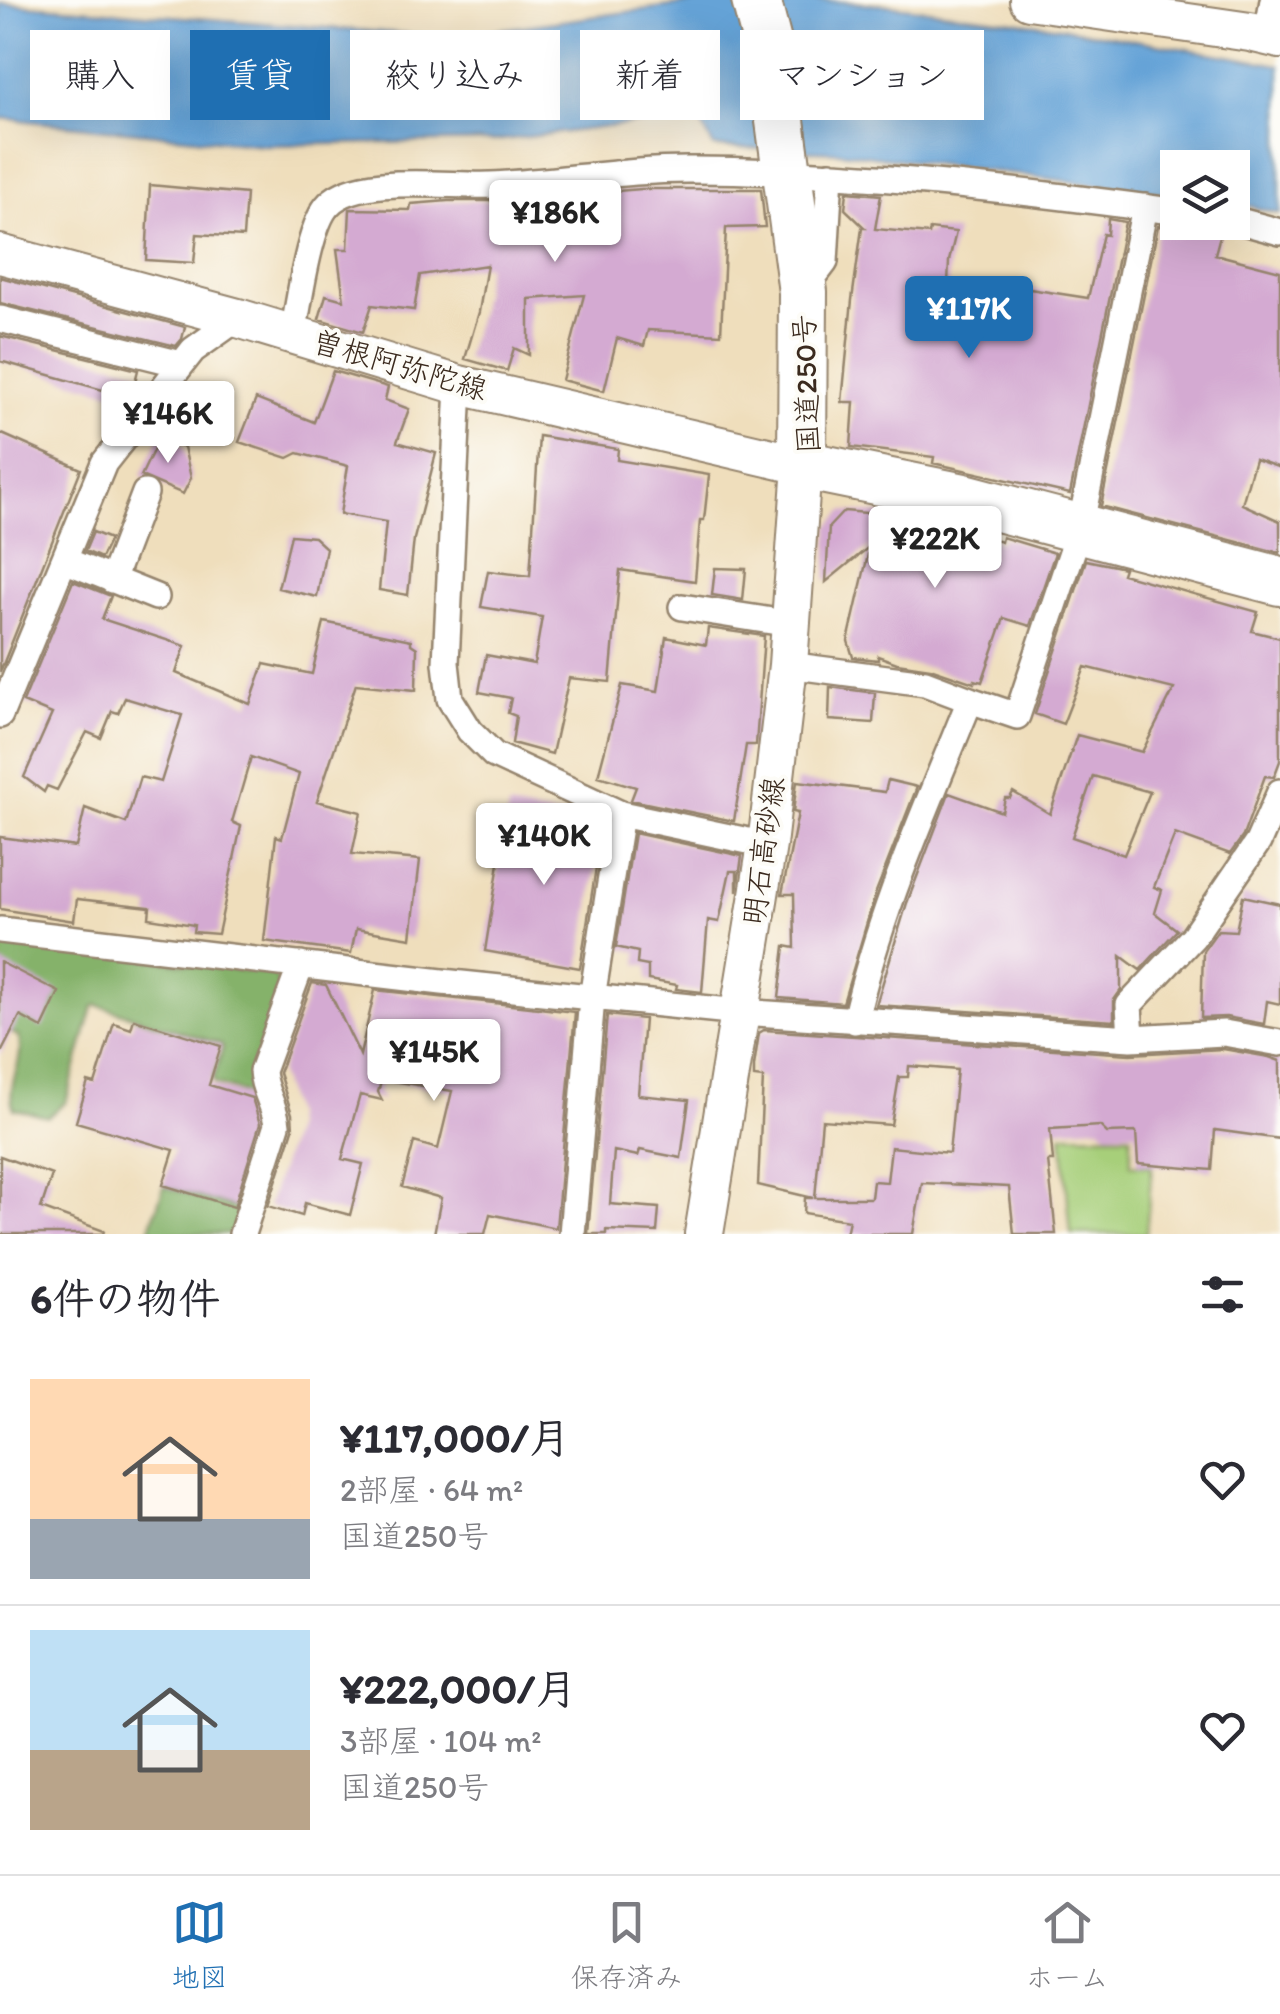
<!DOCTYPE html>
<html lang="ja">
<head>
<meta charset="utf-8">
<style>
	:root { --surface:#fff; --page:#f7f7f7; --text:#2b2b33; --muted:#7c7c81; --line:#e1e1e2; --accent:#1f6fb2 }
	body { margin:0; font-family:Itim,"Klee One",sans-serif; background:var(--page); color:var(--text); height:100vh; display:flex; flex-direction:column; font-size:38px; white-space:nowrap }
	* { box-sizing:border-box; margin:0 }
	p { font-size:32px; color:var(--muted) }
	.icon { flex:none; width:55px; height:55px; fill:none; stroke:currentColor; stroke-width:2; stroke-linecap:round; stroke-linejoin:round }
	.map { position:relative; height:1234px; overflow:hidden }
	.side { display:flex; flex-direction:column; background:var(--surface); flex:1 }
	.side>* { flex:none }
	.guide { position:absolute; left:30px; top:30px; width:1220px; height:90px; display:flex; gap:20px }
	.buttons { position:absolute; left:1160px; top:150px; display:grid; gap:20px }
	.buttons a { display:grid; place-items:center; width:90px; height:90px; border-radius:0px; background:var(--surface); box-shadow:0 10px 40px #0002; font-size:50px }
	.price { position:absolute; translate:-50% -85px; padding:0 22px; border-radius:10px; background:#fff; color:#222; font-size:32px; line-height:65px; filter:drop-shadow(0 2px 5px #0008) }
	.price::after { content:''; position:absolute; left:50%; top:60px; width:30px; height:22px; margin-left:-15px; background:inherit; clip-path:polygon(0 0,100% 0,50% 100%) }
	.price.selected { background:var(--accent); color:#fff }
	ul { padding:0; list-style:none }
	li { display:flex; align-items:center; gap:30px; height:250px; padding:0 30px }
	li+li { border-top:2px solid var(--line) }
	li span { display:grid; place-items:center; flex:none; width:280px; height:200px; border-radius:0px; color:#555 }
	li>.icon { margin-inline-start:auto }
	span .icon { width:120px; height:120px; fill:#fffc; stroke-width:1 }
	li b { font-size:42px }
	h2 { display:flex; justify-content:space-between; align-items:center; height:120px; padding:0 30px; font-size:42px }
	.pill { padding:0 35px; border-radius:0px; background:var(--surface); box-shadow:0 10px 40px #0002; font-size:35px; line-height:90px }
	.pill.selected { background:var(--accent); color:#fff }
	.tabs { display:flex; justify-content:space-around; align-items:center; height:140px; border-top:2px solid var(--line); background:var(--surface); font-size:28px; color:var(--muted) }
	.tabs a { display:grid; justify-items:center; gap:5px }
	.tabs .selected { color:var(--accent) }
	.map>svg:first-child { display:block }
	.green { fill:#a7cf7a; stroke:#717c4c; stroke-width:2.5 }
	.forest { fill:#85b26a; stroke:#606e44; stroke-width:2.5 }
	.water { fill:#65a3d7; stroke:#50667a; stroke-width:2.5 }
	.building { fill:#d4aad2; fill-rule:evenodd }
	.lines { fill:none; stroke-linecap:round; stroke-linejoin:round }
	.street-casing { stroke:#95846d; stroke-width:30 }
	.secondary-casing { stroke:#95846d; stroke-width:42 }
	.highway-casing { stroke:#95846d; stroke-width:52 }
	.street { stroke:#fff; stroke-width:25 }
	.secondary { stroke:#fff; stroke-width:38 }
	.highway { stroke:#fff; stroke-width:48 }
	.labels { text-anchor:middle; dominant-baseline:central; stroke-width:8; stroke-linejoin:round; paint-order:stroke }
	.street-label { font-size:30px; fill:#3b2a1e; stroke:#fdfcf7 }
</style>
</head>
<body>
<div class="map">
<svg width="1280" height="1234" viewBox="0 0 1280 1234">
	<rect width="100%" height="100%" fill="#fdfcf7"/>
	<filter id="ink" filterUnits="userSpaceOnUse"><feTurbulence type="fractalNoise" baseFrequency=".01" numOctaves="2"/><feDisplacementMap in="SourceGraphic" scale="20" xChannelSelector="R" yChannelSelector="G"/><feConvolveMatrix kernelMatrix="1 2 1 2 8 2 1 2 1" color-interpolation-filters="sRGB"/></filter>
	<filter id="wash" filterUnits="userSpaceOnUse"><feTurbulence type="fractalNoise" baseFrequency=".0048" numOctaves="4" result="noise"/><feDisplacementMap in="SourceGraphic" scale="40" xChannelSelector="R" yChannelSelector="G"/><feGaussianBlur stdDeviation="2.25" result="paint"/><feColorMatrix in="noise" values="0 0 0 0 0 0 0 0 0 0 0 0 0 0 0 0 0 1.4 0 .05"/><feComposite in="paint" operator="in"/></filter>
	<g filter="url(#wash)">
		<rect width="100%" height="100%" fill="#efdebc"/>
		<!-- green -->
		<path class="green" d="M1062 1134 1131 1135V1164L1152 1166 1146 1234H1071Z"/>
		<!-- forest -->
		<path class="forest" d="M0 942 274 974 282 989 254 1090 250 1095 215 1084 213 1080 223 1047 221 1044 97 1005 93 1007 66 1102 48 1117 14 1109C4 1086 27 1060 18 1036L0 1027Z
			M164 1186 240 1210 232 1234H148Z"/>
		<!-- water -->
		<path class="water" d="M714 0H816L887 5 1053 26 1280 65V214L1233 202 1232 168H1178L1177 195 841 152 714 147 697 116 493 141 265 145 0 118V3L446 37Z"/>
		<g id="blocks">
			<!-- building -->
			<path class="building" d="M150 185 246 194 243 237 197 234 194 263 146 260Z
				M642 189H761L765 227 726 228 721 334 648 330 644 346 617 338 604 391 562 380 584 295 529 299V355L514 348 507 371 465 359 479 312 487 265 420 275 414 310 372 305 363 332 319 319 326 295 344 300 337 249H348L350 209 410 210 411 204 448 201H492Z
				M847 192 881 195 875 229 929 234 930 229 956 232 949 261 947 308 987 315 1019 318 1023 288 1088 298 1103 234 1107 235 1108 219 1125 222 1070 494 933 463 934 457 851 447 854 402H842L852 300 862 228H865L845 209Z
				M1187 225 1221 232 1215 254 1280 271V468L1255 459 1242 504 1280 521V553L1101 506 1158 226 1177 228Z
				M0 277 185 327 182 339 176 346 0 303Z
				M0 336 138 370 131 398 0 361Z
				M333 371 388 387 385 400 409 409 397 442 436 453 414 539 408 595 379 590 386 522 340 514 348 466 298 453 288 458 239 442 256 399 314 422Z
				M0 433 81 469 0 672Z
				M160 436 184 447 191 478 183 494 141 476Z
				M539 436 618 449 617 460 709 475 704 520H700L695 581 620 570 610 682 569 678 552 754 512 743 516 716 508 713 511 698 479 692 486 655 534 664 542 617 481 607 488 571 530 576Z
				M844 511 878 514 953 532 954 528 1001 542 1002 537 1055 553 1030 626 1004 618 982 682 975 680 974 683 930 668 897 663 878 656V660L853 657 848 641 870 546 826 582 829 527Z
				M93 532 110 539 101 558 85 551Z
				M291 535 314 537 326 548 317 597 278 588Z
				M1086 560 1124 568 1122 574 1258 612 1252 631 1280 638V761L1274 777 1265 776 1243 836 1230 854 1175 834 1154 887 1162 890 1155 913 1177 930 1140 970 1121 956V990L1114 1000V1021L876 1005 907 903 949 793 1002 812 1005 798H1010L1013 792 1050 814 1077 735 1142 752 1174 689 1085 667 1063 724 1035 714ZM1093 776 1150 792 1124 855 1072 837Z
				M715 568 746 569 743 600 712 595Z
				M73 581 111 596 102 619 185 646 176 673 250 704 264 664 312 674 324 622 411 640V644L417 648 416 690 356 684 317 801 361 812 352 854 420 860 411 938 356 929 351 953 264 941 276 836 282 838 299 774 251 757 232 822 241 826 218 934 193 932 194 925 149 918 150 907 77 899 74 921 0 909V837L76 847 85 808 126 823 140 777 161 782 182 715 125 698 118 713 112 711 101 738 87 732 57 790 47 786 44 792 24 777 52 714 23 702Z
				M708 628 764 636 756 745H746L734 821 631 800 636 787 598 776 622 685 658 691 666 637 706 645Z
				M830 687 875 693 873 723 829 720Z
				M888 780 917 787 876 892 843 1003 779 998 785 946 795 948 794 894H782L798 813 793 812 797 781 885 792Z
				M508 807 568 818 569 813 602 830 580 968 485 951Z
				M634 833 742 856 737 892V871H730L719 922 708 920 702 992 676 989 677 985 648 980V966L637 964 638 952 616 947Z
				M1243 896 1280 904V1004L1267 1001 1264 1024 1226 1017 1201 1018 1203 951 1218 930 1236 931Z
				M0 962 59 992 42 1028 20 1016 0 1055Z
				M312 983 326 985 360 1055 375 990 575 1012 556 1228 490 1214 485 1234H434L441 1198 402 1187 414 1142 438 1149 452 1091 382 1079 378 1092 382 1100 360 1095 342 1159 363 1164 350 1215 305 1203 302 1216 268 1206 293 1129 292 1114 279 1073Z
				M607 1015 644 1019 638 1095 689 1100 681 1158 640 1150 638 1156 614 1151 610 1204 659 1208 657 1232 606 1230V1234H588Z
				M134 1019 221 1046 209 1085 252 1098 260 1124 234 1207 163 1185 174 1150 76 1122 88 1082 95 1084 114 1023 131 1029Z
				M764 1030 1130 1054 1223 1049 1269 1057 1280 1061V1139L1215 1130 1212 1170 1138 1164 1136 1132 1107 1133 1100 1126 1050 1129 1053 1161H1048L1056 1234H1014L1009 1187 922 1183 913 1234H846L849 1220 804 1213 805 1198H813L758 1185 763 1078 754 1077V1066L759 1033ZM909 1066 957 1070 949 1153 891 1147 887 1182 873 1181 871 1198H815L822 1120 891 1125 899 1077H908Z
				M0 1156 52 1175 41 1208 104 1231 103 1234H0Z"/>
		</g>
	</g>
	<g filter="url(#ink)">
		<use href="#blocks" fill-opacity="0" stroke="#95846d" stroke-width="2.5"/>
		<g class="lines">
			<defs>
				<path id="street" d="M1267 36 1273 0
					M1232 219 1280 232
					M803 291 825 262 830 174
					M0 319 181 364
					M293 334C299 304 309 223 329 204 359 173 449 187 491 185 559 182 627 169 695 170 856 171 1018 190 1178 212
					M459 385 446 663 450 699 470 731 494 755 621 814 592 998 572 1234
					M64 560 156 597
					M112 580 145 493
					M682 607 791 624
					M788 665 925 683 970 700
					M0 715 104 463 193 350 238 318
					M621 814 767 845
					M0 930 442 982 740 1012 1131 1038 1224 1033 1280 1043
					M855 1021C880 909 928 805 970 700L1017 716 1080 528 1145 207
					M1131 1038 1129 1005 1193 937 1258 842 1280 792
					M242 1234 277 1125C275 1105 263 1091 262 1071L301 965"/>
				<path id="secondary" d="M1029 0 1250 32 1280 39
					M0 254 238 318 459 385 802 465 788 665 767 845 704 1234"/>
				<path id="highway" d="M756 0 772 61 803 292 802 465 964 498 1280 581"/>
			</defs>
			<!-- street casing -->
			<use href="#street" class="street-casing"/>
			<!-- secondary casing -->
			<use href="#secondary" class="secondary-casing"/>
			<!-- highway casing -->
			<use href="#highway" class="highway-casing"/>
			<!-- street -->
			<use href="#street" class="street"/>
			<!-- secondary -->
			<use href="#secondary" class="secondary"/>
			<!-- highway -->
			<use href="#highway" class="highway"/>
		</g>
	</g>
	<g class="labels">
		<!-- street labels -->
		<g class="street-label">
			<text transform="translate(400 365) rotate(16)">曽根阿弥陀線</text>
			<text transform="translate(806 384) rotate(-92)">国道250号</text>
			<text transform="translate(763 851) rotate(-82)">明石高砂線</text>
		</g>
	</g>
</svg>
<div class="buttons">
<a><svg class="icon" aria-label="layers" viewBox="0 0 24 24"><path d="M12 4l9 5-9 5-9-5zM3 14l9 5 9-5"/></svg></a>
</div>
<b class="price" style="left:555px;top:265px">¥186K</b>
<b class="price selected" style="left:969px;top:361px">¥117K</b>
<b class="price" style="left:168px;top:466px">¥146K</b>
<b class="price" style="left:935px;top:591px">¥222K</b>
<b class="price" style="left:544px;top:888px">¥140K</b>
<b class="price" style="left:434px;top:1104px">¥145K</b>
<div class="guide">
<a class="pill">購入</a>
<a class="pill selected">賃貸</a>
<a class="pill">絞り込み</a>
<a class="pill">新着</a>
<a class="pill">マンション</a>
</div>
</div>
<section class="side">
<h2>6件の物件<svg class="icon" aria-label="filters" viewBox="0 0 24 24"><path d="M4 7h16M4 17h16"/><circle cx="9" cy="7" r="2"/><circle cx="15" cy="17" r="2"/></svg></h2>
<ul>
<li><span style="background:linear-gradient(#ffd9b3 70%,#9aa5b1 0)"><svg class="icon" aria-label="home" viewBox="0 0 24 24"><path d="M3 11l9-7 9 7M6 9v11h12V9"/></svg></span><div><b>¥117,000/月</b><p>2部屋 · 64 m²</p><p>国道250号</p></div><svg class="icon" aria-label="heart" viewBox="0 0 24 24"><path d="M12 20l-8-8c-3-5 5-10 8-4 3-6 11-1 8 4z"/></svg></li>
<li><span style="background:linear-gradient(#bfe0f5 60%,#b9a48a 0)"><svg class="icon" aria-label="home" viewBox="0 0 24 24"><path d="M3 11l9-7 9 7M6 9v11h12V9"/></svg></span><div><b>¥222,000/月</b><p>3部屋 · 104 m²</p><p>国道250号</p></div><svg class="icon" aria-label="heart" viewBox="0 0 24 24"><path d="M12 20l-8-8c-3-5 5-10 8-4 3-6 11-1 8 4z"/></svg></li>
</ul>
</section>
<nav class="tabs">
<a class="selected"><svg class="icon" aria-label="map" viewBox="0 0 24 24"><path d="M3 6l6-2 6 2 6-2v14l-6 2-6-2-6 2zM9 4v14M15 6v14"/></svg>地図</a>
<a><svg class="icon" aria-label="saved" viewBox="0 0 24 24"><path d="M7 4h10v16l-5-4-5 4z"/></svg>保存済み</a>
<a><svg class="icon" aria-label="home" viewBox="0 0 24 24"><path d="M3 11l9-7 9 7M6 9v11h12V9"/></svg>ホーム</a>
</nav>
</body>
</html>
